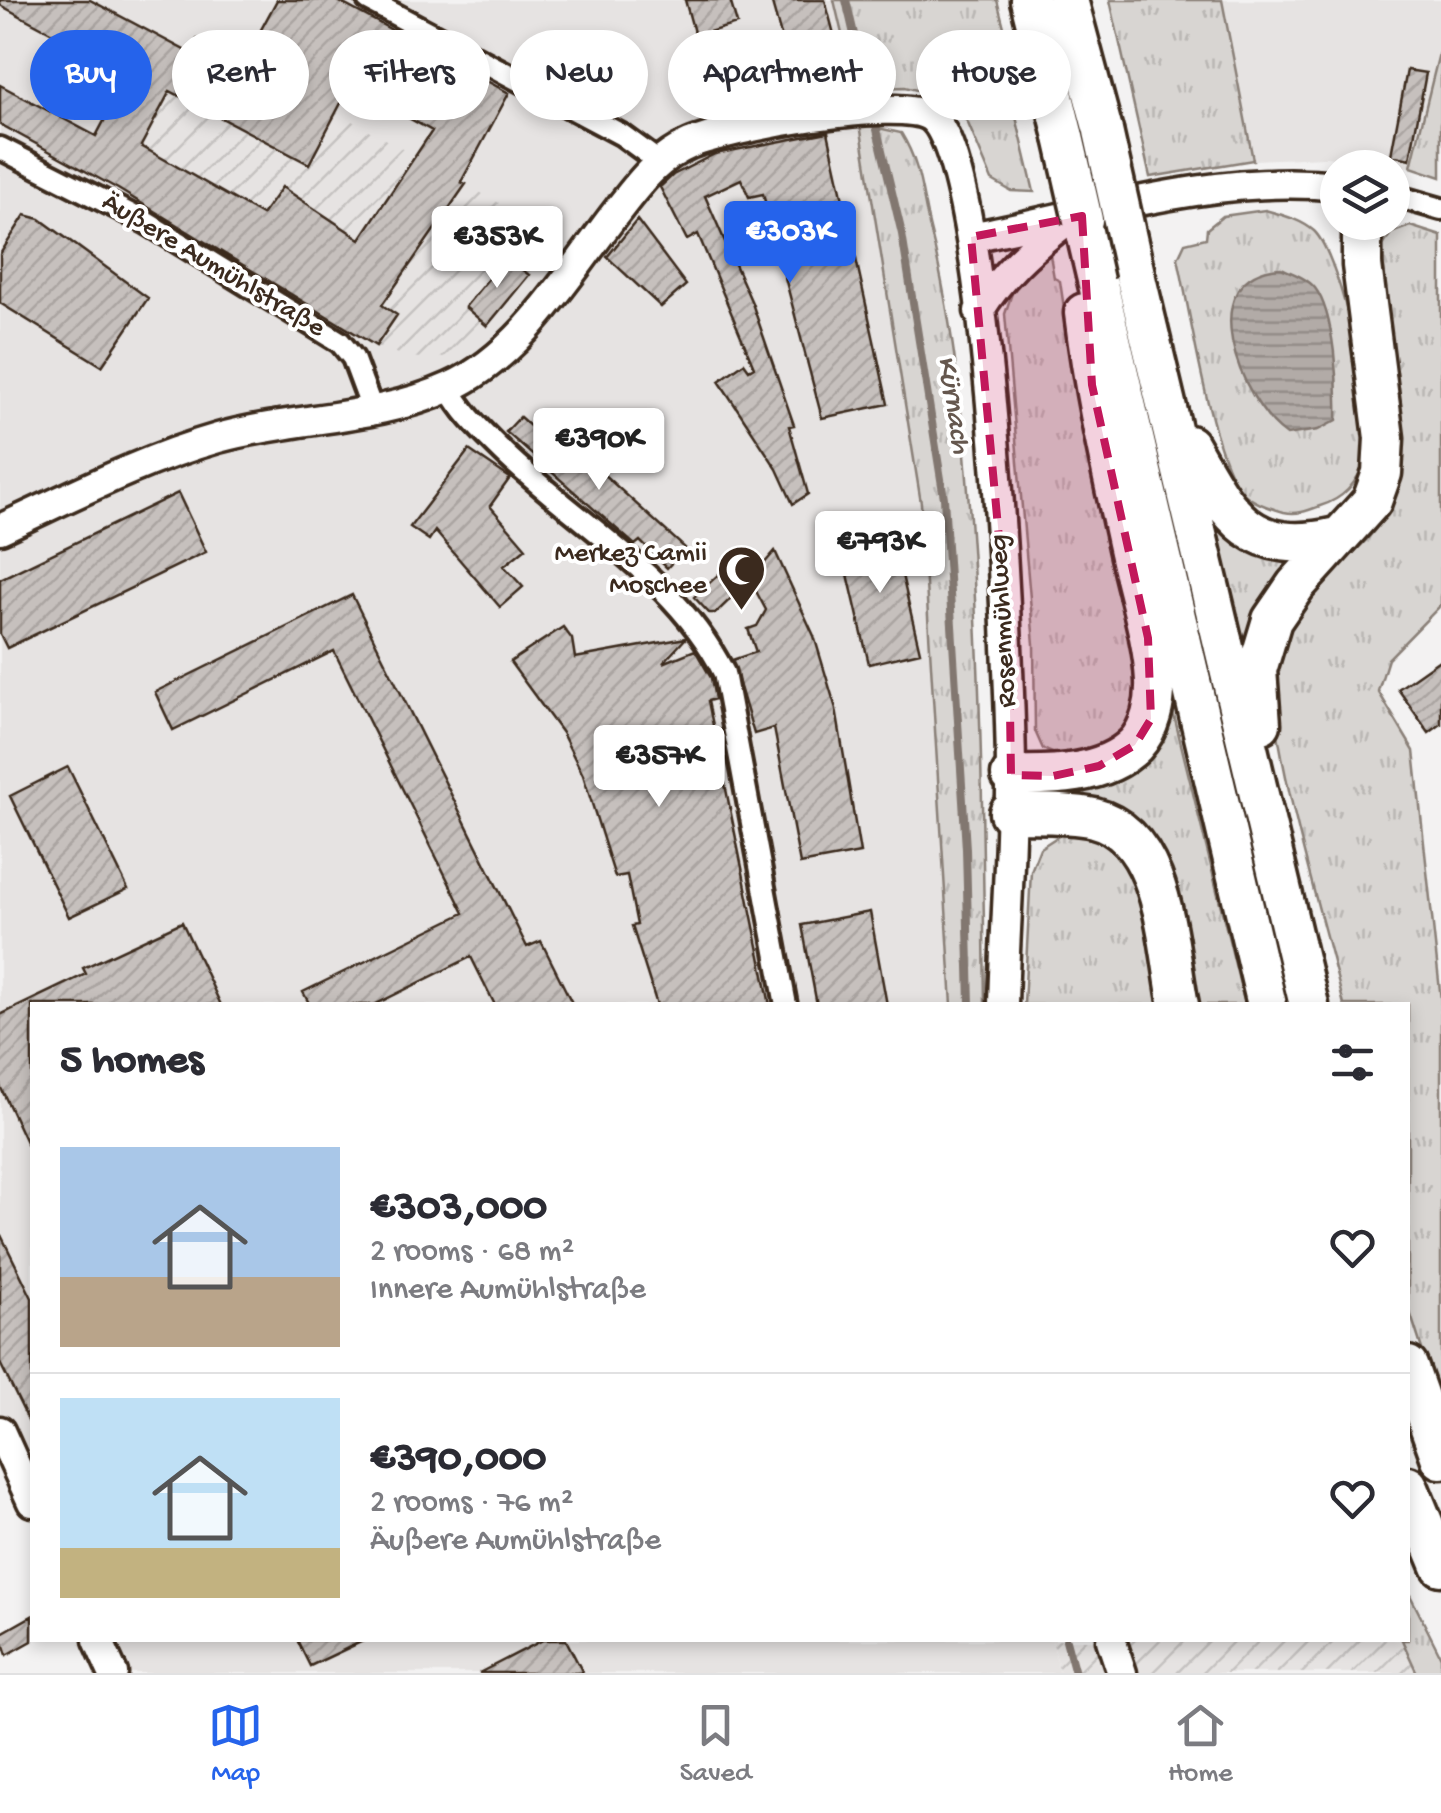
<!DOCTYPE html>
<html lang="en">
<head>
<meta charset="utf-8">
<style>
	:root { --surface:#fff; --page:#f2f2f3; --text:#2b2b33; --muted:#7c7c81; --line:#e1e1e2; --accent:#2563eb }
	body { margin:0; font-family:"Gochi Hand",sans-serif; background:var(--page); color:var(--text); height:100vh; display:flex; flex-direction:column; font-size:38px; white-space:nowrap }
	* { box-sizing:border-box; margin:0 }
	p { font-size:32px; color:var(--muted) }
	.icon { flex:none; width:55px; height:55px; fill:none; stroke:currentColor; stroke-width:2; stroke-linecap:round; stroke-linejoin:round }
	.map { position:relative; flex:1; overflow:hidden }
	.side { position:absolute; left:30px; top:1002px; width:1380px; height:640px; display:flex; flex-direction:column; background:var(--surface); border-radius:0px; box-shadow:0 5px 15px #0003 }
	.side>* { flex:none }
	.hud { position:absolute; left:30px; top:30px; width:1382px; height:90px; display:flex; gap:20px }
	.buttons { position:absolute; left:1320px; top:150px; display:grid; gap:20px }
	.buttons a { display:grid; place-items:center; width:90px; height:90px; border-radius:50%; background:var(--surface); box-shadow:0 5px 15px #0003; font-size:50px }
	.price { position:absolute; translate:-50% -85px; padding:0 22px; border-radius:10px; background:#fff; color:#222; font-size:32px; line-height:65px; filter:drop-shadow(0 2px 5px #0008) }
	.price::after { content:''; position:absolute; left:50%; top:60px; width:30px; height:22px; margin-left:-15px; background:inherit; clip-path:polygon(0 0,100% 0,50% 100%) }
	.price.selected { background:var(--accent); color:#fff }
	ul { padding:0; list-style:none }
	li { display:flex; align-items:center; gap:30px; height:250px; padding:0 30px }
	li+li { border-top:2px solid var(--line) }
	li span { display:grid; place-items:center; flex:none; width:280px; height:200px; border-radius:0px; color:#555 }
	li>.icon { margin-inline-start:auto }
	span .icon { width:120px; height:120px; fill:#fffc; stroke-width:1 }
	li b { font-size:42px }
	h2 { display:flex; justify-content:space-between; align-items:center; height:120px; padding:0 30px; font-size:42px }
	.chip { padding:0 35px; border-radius:45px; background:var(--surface); box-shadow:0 5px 15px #0003; font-size:35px; line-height:90px }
	.chip.selected { background:var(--accent); color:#fff }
	.tabs { display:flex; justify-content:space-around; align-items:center; height:140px; border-top:2px solid var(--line); background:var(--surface); font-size:28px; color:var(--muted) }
	.tabs a { display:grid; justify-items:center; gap:5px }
	.tabs .selected { color:var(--accent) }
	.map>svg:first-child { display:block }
	.built { fill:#e6e3e2 }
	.industrial { fill:url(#industrial-furrows) }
	.grass { fill:url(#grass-tufts); stroke:#8a8078; stroke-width:2.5 }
	.water { fill:url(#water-rules); stroke:#827770; stroke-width:2.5 }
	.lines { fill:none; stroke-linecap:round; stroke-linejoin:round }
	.stream { stroke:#827770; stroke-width:8 }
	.building { fill:url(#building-hatch); stroke:#3b2a1e; stroke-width:2.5; fill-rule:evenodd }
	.street-casing { stroke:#3b2a1e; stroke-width:28 }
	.secondary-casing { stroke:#3b2a1e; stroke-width:35 }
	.highway-casing { stroke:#3b2a1e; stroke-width:45 }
	.street { stroke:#fff; stroke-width:20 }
	.secondary { stroke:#fff; stroke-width:28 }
	.highway { stroke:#fff; stroke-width:38 }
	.highway-bridge-casing { stroke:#3b2a1e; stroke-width:45; stroke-linecap:butt }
	.highway-bridge { stroke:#fff; stroke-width:38 }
	.marked { fill:#c2185b; fill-opacity:0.2; stroke:#c2185b; stroke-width:8; stroke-dasharray:20 12; stroke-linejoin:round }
	.labels { text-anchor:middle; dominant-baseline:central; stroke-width:8; stroke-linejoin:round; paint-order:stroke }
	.street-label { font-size:28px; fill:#3b2a1e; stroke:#fff }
	.poi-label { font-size:28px; fill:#3b2a1e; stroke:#fff; text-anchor:end }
	.water-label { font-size:30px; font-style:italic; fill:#65574e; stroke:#fff }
</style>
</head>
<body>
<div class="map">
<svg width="1441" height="1673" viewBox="0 0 1441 1673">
	<defs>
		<pattern id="industrial-furrows" width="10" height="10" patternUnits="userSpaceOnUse" patternTransform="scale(2.5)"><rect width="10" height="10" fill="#e6e3e2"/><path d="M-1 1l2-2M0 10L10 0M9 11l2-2" fill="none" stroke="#c6c3c1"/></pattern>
		<pattern id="grass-tufts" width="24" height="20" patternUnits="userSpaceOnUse" patternTransform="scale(2.5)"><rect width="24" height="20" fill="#d8d5d2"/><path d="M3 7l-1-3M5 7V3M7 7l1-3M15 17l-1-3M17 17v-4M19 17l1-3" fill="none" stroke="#bab7b4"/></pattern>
		<pattern id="water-rules" width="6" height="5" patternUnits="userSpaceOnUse" patternTransform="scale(2.5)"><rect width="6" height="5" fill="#b2aba7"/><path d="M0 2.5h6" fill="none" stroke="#928b87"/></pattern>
		<pattern id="building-hatch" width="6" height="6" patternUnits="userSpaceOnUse" patternTransform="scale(2.5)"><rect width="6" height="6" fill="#c6c0bd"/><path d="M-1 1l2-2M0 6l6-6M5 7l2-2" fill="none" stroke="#aba5a2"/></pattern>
	</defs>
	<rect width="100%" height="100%" fill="#f3f2f2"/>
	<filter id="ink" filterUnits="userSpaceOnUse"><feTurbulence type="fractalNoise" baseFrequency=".01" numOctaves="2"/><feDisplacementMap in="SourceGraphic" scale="20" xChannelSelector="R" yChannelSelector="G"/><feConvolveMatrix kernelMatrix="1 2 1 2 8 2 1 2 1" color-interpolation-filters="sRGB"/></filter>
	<g filter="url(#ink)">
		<!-- built -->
		<path class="built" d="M0 0H834L855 89 921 503 952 1005H32V1508L8 1476 0 1479Z
			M1222 0H1441V45L1411 167 1326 157 1253 160Z
			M98 1640H1052L1060 1673H115Z"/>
		<!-- industrial -->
		<path class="industrial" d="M197 39 336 112 558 236 474 341 457 352 437 359 406 357 376 346 118 189Z
			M1052 1640H1402L1417 1673H1060Z"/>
		<!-- grass -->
		<path class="grass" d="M834 0H997L1008 43 1007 79 1034 192 1011 191 992 180 967 121 932 94 905 87 855 89Z
			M1110 0H1222L1253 160 1150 177Z
			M1441 45V177L1411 167Z
			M860 124 901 133C922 167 921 195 931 233 958 342 966 453 973 564 982 711 983 858 985 1005H952L921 503Z
			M1265 210C1282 215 1300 219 1314 231 1342 258 1376 422 1365 459 1358 482 1344 499 1320 506 1307 511 1297 515 1284 512 1269 508 1247 501 1238 487 1210 445 1190 312 1178 258L1185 243 1206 238 1207 229 1223 216Z
			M1410 226 1441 236V605L1388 659 1378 691 1414 751 1441 1000V1408L1408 1306V1005H1344C1324 924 1299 844 1283 762 1277 728 1268 691 1275 657 1287 592 1362 561 1389 509 1418 452 1395 382 1388 322 1385 297 1384 272 1383 246L1391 233Z
			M1050 255 1054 278 1060 281 1074 376 1141 658 1135 711 1120 735 1098 750 1059 756 1043 749 1035 731 1034 644 1005 314 1016 281Z
			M1216 521 1296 556 1245 665 1214 531Z
			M1167 687 1245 1005H1190L1170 901 1075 802 1076 786Z
			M1060 830 1100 832 1139 871 1165 1005H1024L1031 871 1040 848 1060 835Z
			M1408 1591 1441 1657V1673H1417L1402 1640H1408Z"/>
		<!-- water -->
		<path class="water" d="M1281 268C1292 273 1307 278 1315 288 1335 314 1338 388 1337 420L1318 430 1287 435C1240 403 1190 274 1281 268Z"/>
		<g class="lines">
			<!-- stream -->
			<path class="stream" d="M846 0 870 103
				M874 117 902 234 944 498 966 849 970 1005
				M1066 1640 1075 1673"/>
		</g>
		<!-- building -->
		<path class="building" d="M0 0H90L190 53 197 39 243 63 277 0H336L509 93 461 182 466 184 382 305 397 315 376 346 118 189 0 124V85L96 136 129 74 0 5ZM350 86 432 131 360 239 282 187 262 215 141 146 170 91 309 164Z
			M685 0H730L737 24 695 36Z
			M771 0H825L842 65 793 78Z
			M1407 70 1426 73 1410 159 1391 155Z
			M828 132 888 404 822 418 763 194 749 197 741 179 705 196 752 303 794 425 789 426 808 494 793 504 777 469 719 381 744 363 749 370 754 367 698 234 687 240 660 187 673 175 715 154Z
			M25 215 40 219 148 298 102 366 0 303V254Z
			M637 220 686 285 661 307 607 257Z
			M506 257 529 275 487 326 465 307Z
			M520 417 560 453 569 443 685 548 667 568 640 541 635 545 506 432Z
			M469 450 510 478 490 506 526 548 504 566 523 587 500 607 435 531 429 540 410 527Z
			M178 493 206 552 7 648 0 634V579Z
			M891 528 920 652 869 664 840 540Z
			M775 551 814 636 836 709 860 853 800 864 774 728 754 734 732 660 756 652 748 629 757 626 766 610 750 580Z
			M732 562 750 580 716 613H709L694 597Z
			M352 595 527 947 541 941 573 1005H495L471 957 374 1005H310L303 992 464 913 334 651 173 730 155 692Z
			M563 627 572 639 575 658 686 638 663 663 695 650 711 678 715 699 708 701 770 1005H657L632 926 637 925 627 875 615 877 583 775 562 733 510 662Z
			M1441 659V724L1429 733 1398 689Z
			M68 767 128 889 69 917 10 796Z
			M870 912 887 1005H817L802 925Z
			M182 922 221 1005H32V1155L0 1086V1015L86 974 83 968Z
			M0 1233 32 1298V1428L0 1363Z
			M32 1616V1641L7 1655 0 1634Z
			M297 1640H365L310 1666Z
			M543 1640H566L583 1673H479Z"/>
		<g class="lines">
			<defs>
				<path id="street" d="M368 0 622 135 659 162
					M0 148 147 223 340 342 353 358 372 409
					M1392 195 1441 209
					M449 388C463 414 482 431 503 452 577 524 677 578 724 673L786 1005"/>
				<path id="secondary" d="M971 237C1089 214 1216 173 1338 186
					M979 311C1002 274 1030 249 1064 223
					M0 529C72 496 141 460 218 438 293 417 377 420 450 387 522 355 571 270 618 210 639 183 657 158 690 144 727 128 900 95 931 117 990 161 1010 674 1011 768 1012 847 1005 926 1003 1005
					M0 1431 32 1502
					M98 1640 113 1673
					M1111 1640 1122 1673"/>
				<path id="highway" d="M1030 0 1064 137
					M1068 0 1103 131
					M1083 220 1267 1005
					M1135 274 1309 1005
					M1189 445C1228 514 1248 558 1337 537
					M1261 724 1257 670 1272 620 1296 585 1372 501 1382 473 1384 438 1362 265V222
					M1011 775C1051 776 1104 776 1135 745 1150 729 1156 703 1155 681 1153 641 1140 600 1131 561 1113 478 1094 397 1084 313
					M1009 813C1036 814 1067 812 1094 818 1166 836 1167 947 1179 1005
					M1408 1366 1441 1459
					M1408 1486 1441 1566"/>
			</defs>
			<!-- street casing -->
			<use href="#street" class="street-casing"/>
			<!-- secondary casing -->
			<use href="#secondary" class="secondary-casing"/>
			<!-- highway casing -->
			<use href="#highway" class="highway-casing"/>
			<!-- street -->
			<use href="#street" class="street"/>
			<!-- secondary -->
			<use href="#secondary" class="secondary"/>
			<!-- highway -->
			<use href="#highway" class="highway"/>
			<defs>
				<path id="highway-bridge" d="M1103 131 1135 274
					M1064 137 1083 220"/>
			</defs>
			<!-- highway-bridge casing -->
			<use href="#highway-bridge" class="highway-bridge-casing"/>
			<!-- highway-bridge -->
			<use href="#highway-bridge" class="highway-bridge"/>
		</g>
	</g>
	<!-- marked area -->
	<path class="marked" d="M1082 216 1092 385 1148 638 1151 719 1135 745 1099 766 1053 776 1011 775 1009 645 971 237Z"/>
	<!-- icons -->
	<defs>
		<symbol id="mosque-pin" viewBox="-11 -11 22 30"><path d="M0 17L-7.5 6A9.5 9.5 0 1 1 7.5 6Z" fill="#3b2a1e" stroke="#fff"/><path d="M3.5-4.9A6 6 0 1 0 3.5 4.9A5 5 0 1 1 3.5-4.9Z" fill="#fff"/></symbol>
	</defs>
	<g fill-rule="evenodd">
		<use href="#mosque-pin" x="714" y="542" width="55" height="75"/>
	</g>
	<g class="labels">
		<!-- street labels -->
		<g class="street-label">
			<text transform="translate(213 266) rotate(31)">Äußere Aumühlstraße</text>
			<text transform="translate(1004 621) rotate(-93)">Rosenmühlweg</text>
		</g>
		<!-- poi labels -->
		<g class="poi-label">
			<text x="707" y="554">Merkez Camii<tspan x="707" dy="32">Moschee</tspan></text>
		</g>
		<!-- water labels -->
		<g class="water-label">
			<text transform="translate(952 405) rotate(81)">Kürnach</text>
		</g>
	</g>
</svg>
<div class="buttons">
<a><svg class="icon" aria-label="layers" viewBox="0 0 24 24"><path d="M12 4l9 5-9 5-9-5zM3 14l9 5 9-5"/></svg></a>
</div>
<b class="price selected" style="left:790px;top:286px">€303K</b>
<b class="price" style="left:497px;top:291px">€353K</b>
<b class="price" style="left:599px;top:493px">€390K</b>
<b class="price" style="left:880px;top:596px">€793K</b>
<b class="price" style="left:659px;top:810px">€357K</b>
<div class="hud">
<a class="chip selected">Buy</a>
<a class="chip">Rent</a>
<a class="chip">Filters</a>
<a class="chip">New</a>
<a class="chip">Apartment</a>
<a class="chip">House</a>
</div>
<section class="side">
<h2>5 homes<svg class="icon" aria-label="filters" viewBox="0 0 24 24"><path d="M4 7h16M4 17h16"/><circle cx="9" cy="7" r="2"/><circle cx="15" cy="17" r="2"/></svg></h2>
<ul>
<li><span style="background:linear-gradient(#a9c7e8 65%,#b9a48a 0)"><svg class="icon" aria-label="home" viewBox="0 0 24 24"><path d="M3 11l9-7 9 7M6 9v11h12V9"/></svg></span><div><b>€303,000</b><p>2 rooms · 68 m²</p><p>Innere Aumühlstraße</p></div><svg class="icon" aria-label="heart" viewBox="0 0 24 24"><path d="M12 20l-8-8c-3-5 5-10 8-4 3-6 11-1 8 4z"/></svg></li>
<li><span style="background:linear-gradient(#bfe0f5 75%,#c2b280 0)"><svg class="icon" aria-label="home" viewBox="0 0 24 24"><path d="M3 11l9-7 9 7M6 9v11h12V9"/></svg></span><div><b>€390,000</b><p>2 rooms · 76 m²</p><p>Äußere Aumühlstraße</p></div><svg class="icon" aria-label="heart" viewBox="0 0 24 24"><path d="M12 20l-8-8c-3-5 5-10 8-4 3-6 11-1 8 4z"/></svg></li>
</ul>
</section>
</div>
<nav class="tabs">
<a class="selected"><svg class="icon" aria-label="map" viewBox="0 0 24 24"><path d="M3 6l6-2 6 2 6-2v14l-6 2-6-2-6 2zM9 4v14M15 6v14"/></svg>Map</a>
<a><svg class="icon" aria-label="saved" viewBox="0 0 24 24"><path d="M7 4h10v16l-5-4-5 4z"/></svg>Saved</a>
<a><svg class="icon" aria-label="home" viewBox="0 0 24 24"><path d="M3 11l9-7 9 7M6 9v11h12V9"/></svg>Home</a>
</nav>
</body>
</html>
